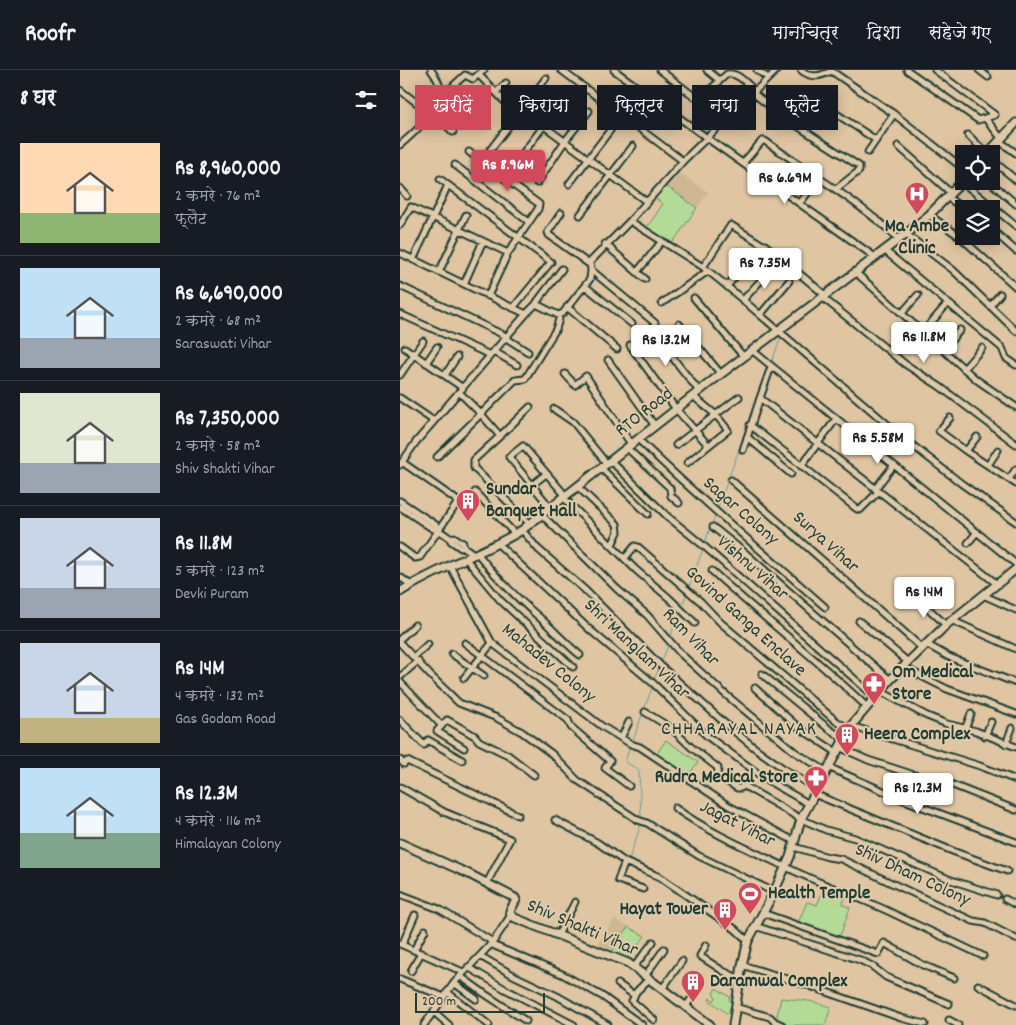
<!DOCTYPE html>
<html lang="hi">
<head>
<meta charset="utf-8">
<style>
	:root { --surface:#171b24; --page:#20242c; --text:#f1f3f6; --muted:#9ea1a6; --line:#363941; --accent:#d1495b }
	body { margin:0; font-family:Dekko,"Playpen Sans Deva",sans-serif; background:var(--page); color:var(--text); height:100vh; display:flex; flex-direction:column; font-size:19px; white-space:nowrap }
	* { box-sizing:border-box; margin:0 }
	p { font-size:16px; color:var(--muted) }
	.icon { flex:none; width:28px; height:28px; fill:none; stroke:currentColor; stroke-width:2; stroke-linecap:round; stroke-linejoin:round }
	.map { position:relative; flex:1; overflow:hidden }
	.side { display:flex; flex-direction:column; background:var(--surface); width:400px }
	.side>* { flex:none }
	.banner { position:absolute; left:15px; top:15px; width:475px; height:45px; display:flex; gap:10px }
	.buttons { position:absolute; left:555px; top:75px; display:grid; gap:10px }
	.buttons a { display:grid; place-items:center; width:45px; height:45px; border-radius:0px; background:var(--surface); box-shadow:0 2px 12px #0003; font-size:25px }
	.scale { position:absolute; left:15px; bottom:12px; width:130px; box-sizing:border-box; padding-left:5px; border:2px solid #1f3d34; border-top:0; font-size:14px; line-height:18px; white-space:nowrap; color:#1f3d34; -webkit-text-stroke:4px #e1caaa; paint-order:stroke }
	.price { position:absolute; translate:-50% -42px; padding:0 11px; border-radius:5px; background:#fff; color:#222; font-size:16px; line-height:32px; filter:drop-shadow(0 1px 2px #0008) }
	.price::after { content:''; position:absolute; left:50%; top:30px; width:15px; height:11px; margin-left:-8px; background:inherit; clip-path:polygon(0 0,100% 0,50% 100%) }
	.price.on { background:var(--accent); color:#fff }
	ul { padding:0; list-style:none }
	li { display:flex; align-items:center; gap:15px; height:125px; padding:0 20px }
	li+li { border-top:1px solid var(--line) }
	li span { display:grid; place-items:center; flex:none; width:140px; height:100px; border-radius:0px; color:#555 }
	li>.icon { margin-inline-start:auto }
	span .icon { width:60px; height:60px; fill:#fffc; stroke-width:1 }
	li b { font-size:21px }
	h2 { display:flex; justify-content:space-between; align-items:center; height:60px; padding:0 20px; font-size:21px }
	.pill { padding:0 18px; border-radius:0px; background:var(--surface); box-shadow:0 2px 12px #0003; font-size:18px; line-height:45px }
	.pill.on { background:var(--accent); color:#fff }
	header { display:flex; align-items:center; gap:30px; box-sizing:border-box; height:70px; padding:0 25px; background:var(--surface); border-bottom:1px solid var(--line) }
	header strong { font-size:24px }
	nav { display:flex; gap:28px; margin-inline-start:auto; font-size:18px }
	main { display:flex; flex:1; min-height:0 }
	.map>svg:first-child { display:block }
	.built { fill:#ceb894 }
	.grass { fill:#b3db97; stroke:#698c66 }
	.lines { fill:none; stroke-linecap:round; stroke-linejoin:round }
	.stream { stroke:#639ba5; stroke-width:1 }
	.street-casing { stroke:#1f3d34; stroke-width:9 }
	.secondary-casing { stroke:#1f3d34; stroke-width:11 }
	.street { stroke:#e1caaa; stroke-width:5 }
	.secondary { stroke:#e1caaa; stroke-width:7 }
	.labels { text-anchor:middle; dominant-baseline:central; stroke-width:4; stroke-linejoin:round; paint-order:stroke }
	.poi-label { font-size:19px; font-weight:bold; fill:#1f3d34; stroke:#e1caaa; text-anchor:start }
	.street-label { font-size:19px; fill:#1f3d34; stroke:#e1caaa }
	.neighbourhood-label { font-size:20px; letter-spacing:1px; fill:#1f3d34; stroke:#e1caaa }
</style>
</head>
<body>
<header>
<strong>Roofr</strong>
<nav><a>मानचित्र</a><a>दिशा</a><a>सहेजे गए</a></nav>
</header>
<main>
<section class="side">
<h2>8 घर<svg class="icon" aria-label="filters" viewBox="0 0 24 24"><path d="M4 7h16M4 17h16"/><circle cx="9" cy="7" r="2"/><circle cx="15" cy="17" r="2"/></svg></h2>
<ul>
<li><span style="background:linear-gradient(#ffd9b3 70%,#8fb573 0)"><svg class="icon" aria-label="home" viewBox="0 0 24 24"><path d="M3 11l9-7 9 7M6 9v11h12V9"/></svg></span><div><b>Rs 8,960,000</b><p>2 कमरे · 76 m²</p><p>फ़्लैट</p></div></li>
<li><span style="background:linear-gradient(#bfe0f5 70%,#9aa5b1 0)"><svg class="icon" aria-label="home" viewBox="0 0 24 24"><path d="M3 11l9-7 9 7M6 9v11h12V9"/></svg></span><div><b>Rs 6,690,000</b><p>2 कमरे · 68 m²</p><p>Saraswati Vihar</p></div></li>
<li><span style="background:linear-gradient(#dfe7d0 70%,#9aa5b1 0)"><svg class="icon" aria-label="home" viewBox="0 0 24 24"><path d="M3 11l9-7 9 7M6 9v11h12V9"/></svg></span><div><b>Rs 7,350,000</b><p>2 कमरे · 58 m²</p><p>Shiv Shakti Vihar</p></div></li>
<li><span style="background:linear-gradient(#c9d6e8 70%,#9aa5b1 0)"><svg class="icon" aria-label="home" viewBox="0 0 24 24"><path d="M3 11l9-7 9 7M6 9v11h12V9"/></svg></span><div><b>Rs 11.8M</b><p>5 कमरे · 123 m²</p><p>Devki Puram</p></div></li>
<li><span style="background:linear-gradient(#c9d6e8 75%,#c2b280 0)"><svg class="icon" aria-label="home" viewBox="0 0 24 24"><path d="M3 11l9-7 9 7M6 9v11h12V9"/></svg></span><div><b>Rs 14M</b><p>4 कमरे · 132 m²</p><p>Gas Godam Road</p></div></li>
<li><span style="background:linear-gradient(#bfe0f5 65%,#7fa58c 0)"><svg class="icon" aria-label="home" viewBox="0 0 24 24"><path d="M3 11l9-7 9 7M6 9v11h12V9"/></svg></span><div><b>Rs 12.3M</b><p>4 कमरे · 116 m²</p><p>Himalayan Colony</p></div></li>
</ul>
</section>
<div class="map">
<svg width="616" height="955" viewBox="0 0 616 955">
	<rect width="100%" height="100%" fill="#dfc5a1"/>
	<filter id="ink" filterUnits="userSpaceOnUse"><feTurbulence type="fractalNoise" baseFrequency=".02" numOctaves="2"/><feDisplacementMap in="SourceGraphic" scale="10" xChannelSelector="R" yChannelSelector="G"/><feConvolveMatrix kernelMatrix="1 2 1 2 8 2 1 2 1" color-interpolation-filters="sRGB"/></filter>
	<g filter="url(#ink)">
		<!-- built -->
		<path class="built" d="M277 102 308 122 271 175 246 159 263 134 255 128Z
			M214 849 245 866 212 882 196 877Z"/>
		<!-- grass -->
		<path class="grass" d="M265 115 297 138 271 175 246 159 263 134 255 128Z
			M266 670 298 692 288 706 256 685Z
			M425 817 446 826 442 834 450 838 440 866 398 853 407 832 417 835Z
			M228 857 245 866 227 889 212 882Z
			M316 918 330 927 329 930 332 932 328 944 309 930 310 928 314 931 316 927 313 924Z
			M381 928 409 931 431 937 425 955H388L376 951Z"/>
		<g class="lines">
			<!-- stream -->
			<path class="stream" d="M371 294 381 267
				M317 440 353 341
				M312 454 316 444
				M305 473 310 458
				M289 517 303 479
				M282 536 287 523
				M270 568 273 559 283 546 280 542
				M261 593 269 573
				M254 610 259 598
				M232 673 253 615
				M230 676 225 692 238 699 239 702 241 749
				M229 789 241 754"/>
			<defs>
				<path id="street" d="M161 0 283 91
					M214 0 307 68 475 187
					M260 0 295 27 300 29 327 4C338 2 347 14 355 21
					M307 0 319 10
					M357 0 368 8
					M401 0C412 9 420 6 432 1
					M430 0 494 44 564 99
					M507 0 578 50 585 48 601 68
					M535 0 595 45 585 48
					M579 0 588 7
					M79 5 111 38
					M0 20 26 40
					M96 22 106 13
					M40 23 44 24 65 5 73 9 84 0
					M353 23 382 46 459 96V101L436 119
					M411 27 476 70
					M28 37 53 62
					M121 39 247 132
					M568 65 587 84
					M599 71 616 83
					M0 75C10 66 27 54 26 40 40 23 46 20 31 0
					M498 76 551 123
					M69 82 139 134 138 139 108 183 88 226
					M468 82 494 44
					M87 84 146 8
					M591 89 616 110
					M343 93 362 71H365C410 103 459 132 499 169
					M55 95 129 152
					M111 99 167 25
					M40 109 151 192 113 238
					M589 111 616 134
					M562 112 616 156
					M137 113 165 71 189 41
					M169 114 211 59
					M0 118 7 126
					M547 127 564 139
					M400 133 419 108
					M161 143 148 162 149 165 189 194
					M180 145 233 76
					M529 145 559 166 616 217
					M230 151 303 197 322 212 502 367 562 414 616 452
					M0 155 11 137 108 183
					M591 159 616 181
					M506 164 553 200 616 261
					M205 174 245 209
					M365 175 425 225
					M484 180 602 278 606 288 616 295
					M0 183 126 244
					M13 190 48 115
					M303 197 331 155 363 175
					M191 200 255 253
					M39 202 66 145
					M237 202 262 171
					M455 202 577 310 616 337
					M64 214 83 171
					M0 216 108 267
					M185 216 232 254
					M327 216 355 184
					M422 227 505 294 539 316 616 374
					M294 228 344 287
					M343 230 373 197
					M262 233 308 201
					M136 234 137 232 162 199
					M590 236 600 224
					M167 237 217 279
					M502 243 518 225
					M0 244 90 285
					M360 245 389 211
					M279 254 321 304
					M250 259 299 321
					M523 262 548 233
					M106 268 128 282
					M230 275 276 339 308 375
					M5 278 63 318
					M543 280 560 260
					M93 281 117 295
					M353 281 616 494
					M208 290 255 356
					M26 293 37 277
					M371 297 360 328 597 514
					M564 299 582 278
					M165 304 175 315 186 306 231 374
					M0 305 23 271
					M45 305 57 287
					M0 328 34 351
					M154 339 173 352 207 394
					M550 348 539 361 566 381 616 414
					M350 355 457 439 460 440 478 422
					M100 366 130 337
					M347 367 391 404
					M238 369C298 428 362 481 425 537
					M276 375 339 327
					M227 378 270 418 271 426 279 433
					M343 380 360 328
					M566 381 577 367
					M37 387 81 344 59 322
					M211 391 267 446 305 477 475 627
					M287 393 328 360 316 345 293 326
					M0 395 16 372 126 244 136 234 158 245 163 243 190 209 191 200 190 192 230 151 283 91 377 0
					M588 395 598 380
					M401 396 436 349
					M201 398 248 444
					M609 409 616 399
					M331 410 522 578
					M132 415 146 404
					M177 416 217 454 218 462 212 475
					M475 419 494 395
					M75 422 115 464
					M163 427 236 500 269 528 295 553
					M0 431 36 455 37 459
					M0 437 33 459H37L50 468 54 467 63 473 64 477
					M150 437 109 387 123 376 165 425
					M141 444 217 519 247 545 281 584 325 624 395 682 426 701
					M130 454 74 398V390L100 366 81 344 115 310 125 309 156 259 159 249
					M313 457 344 482 490 610
					M122 460 138 479 186 521 261 596 329 657 355 678 384 699 417 719
					M50 468 51 471 61 478 64 477 75 485
					M568 473 577 462
					M98 474 189 559 254 614 307 666 367 710 409 734
					M0 477 15 488 20 487 58 432 55 429 2 392
					M78 484C97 509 117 528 140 548 154 560 166 574 180 585
					M225 488 235 476 238 477 301 532 320 552 436 651 449 659
					M66 489 100 530 173 597
					M50 496 92 573 203 657 231 674 240 677 329 736 394 771
					M312 501C362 547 417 589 467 637
					M0 507 11 515
					M583 525 616 540
					M517 528 546 555
					M551 550 616 579
					M459 551 508 592
					M0 569 15 555
					M0 573 30 605 59 633 97 648 122 662 152 684 177 710 238 750 247 753 299 786 374 822
					M65 573 168 650 171 657 210 691 205 698 229 716
					M526 574 549 587 616 613
					M52 584 84 606
					M14 587 28 574
					M503 597 547 619 616 644
					M362 604 429 659 444 669
					M0 607 18 591
					M64 608 92 573
					M0 612 41 655
					M355 618 398 657 436 682
					M480 621 527 646 547 654 576 661 616 677
					M245 642 271 658 291 677 318 698 317 705 337 718H341L343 715 401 749 426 760 455 768 551 810 597 825
					M0 650 24 675 28 670 62 690
					M451 656 580 696 616 710
					M565 659 571 644
					M585 666 591 652
					M221 668 229 652
					M606 674 612 658
					M439 677 468 690 514 705 545 712 616 740
					M64 678 37 661 47 650 75 666 79 671 108 685 134 705
					M0 690 4 694 7 691 118 745
					M428 697 504 730 616 772
					M0 717 44 742 110 769 87 813
					M414 724 555 782 607 801
					M275 738C310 763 348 779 386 797 420 814 456 826 490 842 521 857 552 871 583 886
					M155 750 198 773 225 792 260 807 335 859 348 871
					M394 777 428 787 441 789 538 835 573 851 585 853 616 869
					M225 792 218 810 243 819
					M0 824 39 839 93 872
					M605 829 616 835
					M363 843 478 884 484 873 523 895 554 908
					M355 856 460 890 472 896 486 907 549 934
					M158 865 175 832
					M0 874 63 902
					M90 874 162 904 202 926 242 955
					M2 875 15 845
					M306 875 300 886 323 901 340 909
					M14 880 25 860
					M80 886 115 906 157 926 208 955
					M342 895 410 916 501 948 525 954
					M68 897 105 919 174 955
					M234 897 253 872
					M11 901 21 883
					M60 906 85 924 126 951
					M245 906 264 879
					M0 909 44 927
					M249 909 236 922 232 931 254 950
					M54 913 76 929
					M218 914 234 925
					M578 915 616 935
					M262 919 282 891
					M47 922 89 955
					M286 936 300 917 288 907
					M335 937 370 947 375 952 382 955
					M34 942 49 955
					M549 950 558 955
					M24 955 54 913 93 872 111 845"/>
				<path id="secondary" d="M587 84 616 53
					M0 522C38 497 83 484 122 460L321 304 506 164 529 145 564 110
					M0 773 69 804 115 828 116 830 110 841 111 845 115 848 228 893 310 955
					M333 955 342 895 348 871 374 822 390 787 401 749 451 656 490 610 546 555 616 499"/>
			</defs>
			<!-- street casing -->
			<use href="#street" class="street-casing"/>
			<!-- secondary casing -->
			<use href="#secondary" class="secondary-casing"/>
			<!-- street -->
			<use href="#street" class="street"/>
			<!-- secondary -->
			<use href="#secondary" class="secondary"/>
		</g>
	</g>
	<!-- icons -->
	<defs>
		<symbol id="hospital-pin" viewBox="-11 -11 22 30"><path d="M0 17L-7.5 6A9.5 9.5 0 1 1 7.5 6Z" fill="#d1495b" stroke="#e1caaa"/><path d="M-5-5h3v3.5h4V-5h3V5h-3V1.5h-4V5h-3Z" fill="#fff"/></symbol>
		<symbol id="building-pin" viewBox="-11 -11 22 30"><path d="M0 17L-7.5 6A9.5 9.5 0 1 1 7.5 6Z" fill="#d1495b" stroke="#e1caaa"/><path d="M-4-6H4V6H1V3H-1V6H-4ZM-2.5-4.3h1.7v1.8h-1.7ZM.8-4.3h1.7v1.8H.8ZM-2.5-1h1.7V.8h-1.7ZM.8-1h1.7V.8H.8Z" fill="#fff"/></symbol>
		<symbol id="pharmacy-pin" viewBox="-11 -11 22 30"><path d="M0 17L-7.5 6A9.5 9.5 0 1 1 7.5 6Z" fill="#d1495b" stroke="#e1caaa"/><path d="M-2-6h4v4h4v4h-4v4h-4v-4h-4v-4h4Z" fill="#fff"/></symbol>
		<symbol id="stadium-pin" viewBox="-11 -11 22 30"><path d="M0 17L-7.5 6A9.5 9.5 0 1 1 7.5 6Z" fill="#d1495b" stroke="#e1caaa"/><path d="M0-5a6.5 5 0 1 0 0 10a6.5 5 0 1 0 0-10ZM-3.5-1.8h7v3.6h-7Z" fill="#fff"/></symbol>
	</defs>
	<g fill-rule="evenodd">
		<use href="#hospital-pin" x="503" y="110" width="28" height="38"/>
		<use href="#building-pin" x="54" y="417" width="28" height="38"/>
		<use href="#pharmacy-pin" x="460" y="600" width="28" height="38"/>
		<use href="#building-pin" x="433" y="651" width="28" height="38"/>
		<use href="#pharmacy-pin" x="402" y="694" width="28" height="38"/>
		<use href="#stadium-pin" x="336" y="810" width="28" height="38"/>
		<use href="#building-pin" x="311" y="826" width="28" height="38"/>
		<use href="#building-pin" x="279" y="898" width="28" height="38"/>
	</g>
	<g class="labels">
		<!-- poi labels -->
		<g class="poi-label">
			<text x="517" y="157" text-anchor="middle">Ma Ambe<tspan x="517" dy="22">Clinic</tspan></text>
			<text x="86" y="420">Sundar<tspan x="86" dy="22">Banquet Hall</tspan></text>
			<text x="492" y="603">Om Medical<tspan x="492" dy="22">Store</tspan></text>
			<text x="464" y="665">Heera Complex</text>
			<text x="398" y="708" text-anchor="end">Rudra Medical Store</text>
			<text x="368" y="824">Health Temple</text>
			<text x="308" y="840" text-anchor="end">Hayat Tower</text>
			<text x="310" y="912">Daramwal Complex</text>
		</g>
		<!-- street labels -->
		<g class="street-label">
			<text transform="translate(245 343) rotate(-38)">RTO Road</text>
			<text transform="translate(340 442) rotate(41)">Sagar Colony</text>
			<text transform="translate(425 473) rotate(42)">Surya Vihar</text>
			<text transform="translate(352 499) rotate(41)">Vishnu Vihar</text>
			<text transform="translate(345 552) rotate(42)">Govind Ganga Enclave</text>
			<text transform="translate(290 568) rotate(46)">Ram Vihar</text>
			<text transform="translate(236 580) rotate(43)">Shri Manglam Vihar</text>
			<text transform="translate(148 594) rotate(39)">Mahadev Colony</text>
			<text transform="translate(337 755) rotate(27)">Jagat Vihar</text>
			<text transform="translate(512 806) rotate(25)">Shiv Dham Colony</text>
			<text transform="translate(182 859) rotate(23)">Shiv Shakti Vihar</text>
		</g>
		<!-- neighbourhood labels -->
		<g class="neighbourhood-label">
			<text x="339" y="660">CHHARAYAL NAYAK</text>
		</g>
	</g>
</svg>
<div class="buttons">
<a><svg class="icon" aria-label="locate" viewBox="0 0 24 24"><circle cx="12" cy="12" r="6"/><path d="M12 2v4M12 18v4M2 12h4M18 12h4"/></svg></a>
<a><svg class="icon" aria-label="layers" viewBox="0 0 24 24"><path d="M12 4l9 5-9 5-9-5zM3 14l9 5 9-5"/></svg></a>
</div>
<div class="scale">200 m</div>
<b class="price on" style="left:108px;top:122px">Rs 8.96M</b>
<b class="price" style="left:385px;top:135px">Rs 6.69M</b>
<b class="price" style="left:365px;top:220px">Rs 7.35M</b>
<b class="price" style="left:524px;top:294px">Rs 11.8M</b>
<b class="price" style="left:266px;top:297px">Rs 13.2M</b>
<b class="price" style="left:478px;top:395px">Rs 5.58M</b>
<b class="price" style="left:524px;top:549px">Rs 14M</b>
<b class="price" style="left:518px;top:745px">Rs 12.3M</b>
<div class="banner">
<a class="pill on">खरीदें</a>
<a class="pill">किराया</a>
<a class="pill">फ़िल्टर</a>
<a class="pill">नया</a>
<a class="pill">फ़्लैट</a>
</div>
</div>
</main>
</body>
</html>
